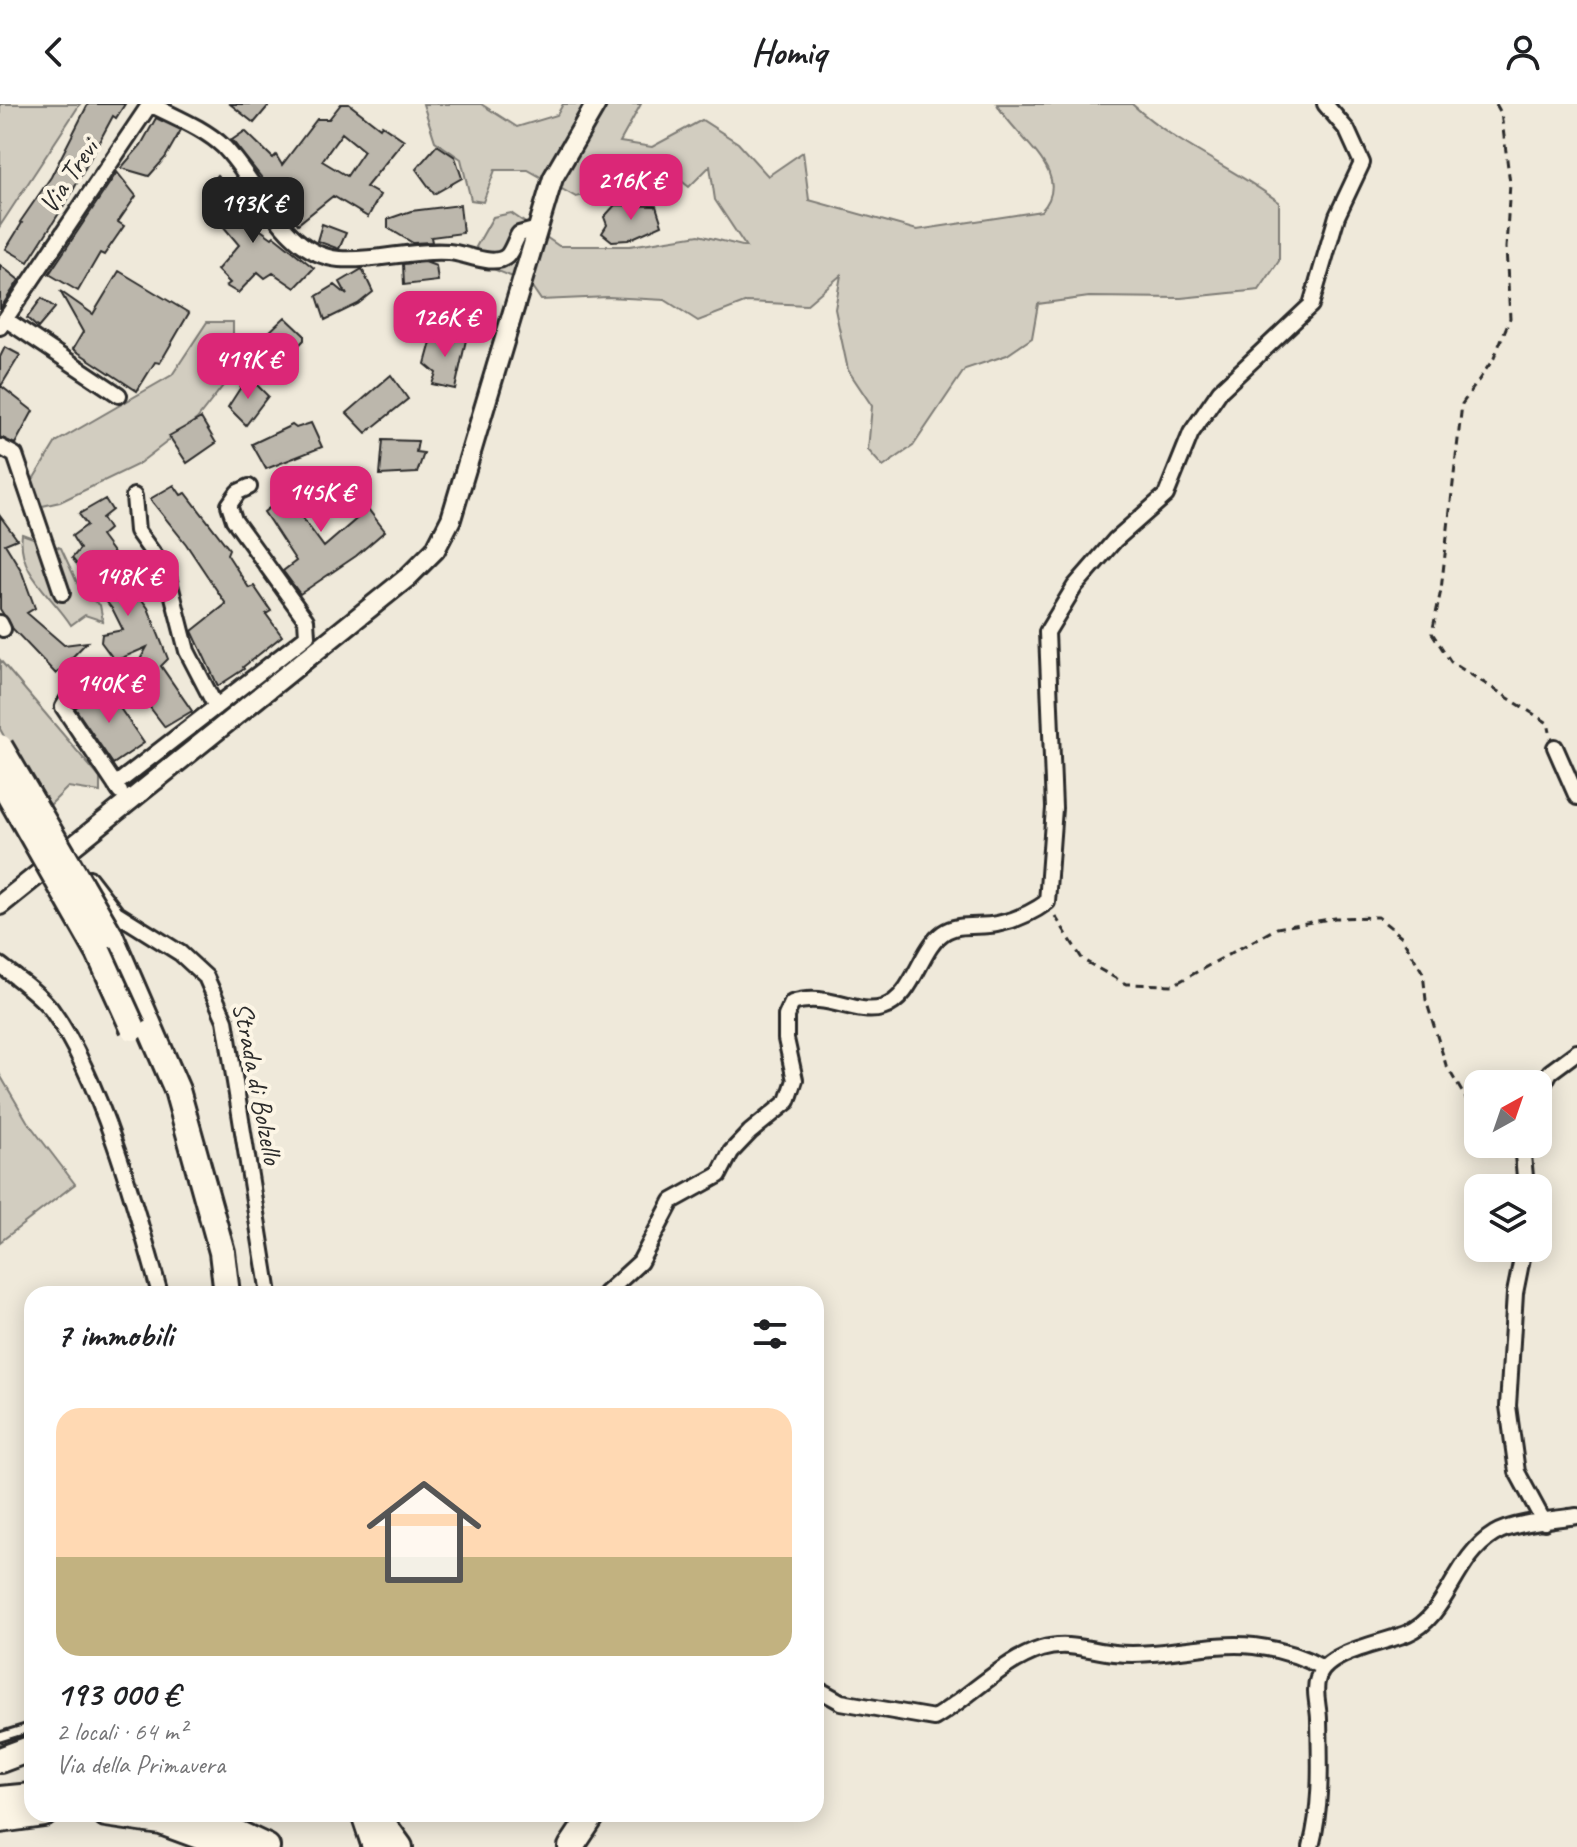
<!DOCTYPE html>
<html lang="it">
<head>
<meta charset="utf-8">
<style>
	:root { --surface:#fff; --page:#f6f6f6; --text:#202124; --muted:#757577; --accent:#db2777 }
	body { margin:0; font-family:Caveat,sans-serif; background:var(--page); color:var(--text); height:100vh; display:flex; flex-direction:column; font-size:30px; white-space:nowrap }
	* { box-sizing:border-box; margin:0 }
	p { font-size:26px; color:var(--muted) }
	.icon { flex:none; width:44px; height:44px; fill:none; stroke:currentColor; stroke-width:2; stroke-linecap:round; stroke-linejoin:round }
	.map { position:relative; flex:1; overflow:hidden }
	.side { position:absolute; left:24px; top:1182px; width:800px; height:536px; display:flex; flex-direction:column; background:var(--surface); border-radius:24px; box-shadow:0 4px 20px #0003 }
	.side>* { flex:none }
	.needle { width:52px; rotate:40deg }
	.buttons { position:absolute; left:1464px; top:966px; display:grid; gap:16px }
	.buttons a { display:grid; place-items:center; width:88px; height:88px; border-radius:16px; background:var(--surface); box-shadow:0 4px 20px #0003; font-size:40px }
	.price { position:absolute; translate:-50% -68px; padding:0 18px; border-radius:16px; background:var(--accent); color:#fff; font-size:26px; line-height:52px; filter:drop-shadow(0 2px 4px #0008) }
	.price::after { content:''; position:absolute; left:50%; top:48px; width:24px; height:18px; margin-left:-12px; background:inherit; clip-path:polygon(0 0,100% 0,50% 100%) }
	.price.active { background:#222; color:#fff }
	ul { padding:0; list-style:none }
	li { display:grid; align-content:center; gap:16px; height:424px; padding:0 32px }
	li span { display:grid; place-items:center; height:248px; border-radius:24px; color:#555 }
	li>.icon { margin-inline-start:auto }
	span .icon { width:144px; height:144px; fill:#fffc; stroke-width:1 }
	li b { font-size:34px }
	h2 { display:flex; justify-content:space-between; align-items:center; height:96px; padding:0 32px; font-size:34px }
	header { display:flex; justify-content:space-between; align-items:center; height:104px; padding:0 32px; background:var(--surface); font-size:36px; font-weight:700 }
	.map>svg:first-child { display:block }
	.green { fill:#d2cdc0; stroke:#7e7c76; stroke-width:2 }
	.building { fill:#bcb7ac; stroke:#2b2b2b; stroke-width:2; fill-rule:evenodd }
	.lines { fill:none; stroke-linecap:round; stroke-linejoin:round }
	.service-casing { stroke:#2b2b2b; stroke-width:13 }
	.minor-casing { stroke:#2b2b2b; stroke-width:20 }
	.tertiary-casing { stroke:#2b2b2b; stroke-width:24 }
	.trunk-casing { stroke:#2b2b2b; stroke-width:30 }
	.path { stroke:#2b2b2b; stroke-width:3; stroke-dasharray:8 6; stroke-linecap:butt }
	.service { stroke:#fcf5e5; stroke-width:7 }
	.minor { stroke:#fcf5e5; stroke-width:14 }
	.tertiary { stroke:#fcf5e5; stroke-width:18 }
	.trunk { stroke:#fcf5e5; stroke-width:24 }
	.trunk-bridge-casing { stroke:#2b2b2b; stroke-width:30; stroke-linecap:butt }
	.trunk-bridge { stroke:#fcf5e5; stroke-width:24 }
	.labels { text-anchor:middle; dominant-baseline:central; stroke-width:8; stroke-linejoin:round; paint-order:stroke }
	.street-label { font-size:28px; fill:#2b2b2b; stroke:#fcf5e5 }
</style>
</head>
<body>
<header><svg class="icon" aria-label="back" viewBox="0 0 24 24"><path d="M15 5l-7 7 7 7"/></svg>Homiq<svg class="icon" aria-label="person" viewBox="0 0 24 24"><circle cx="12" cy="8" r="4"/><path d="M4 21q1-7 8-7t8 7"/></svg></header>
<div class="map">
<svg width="1577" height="1743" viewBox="0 0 1577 1743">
	<rect width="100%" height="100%" fill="#efe9da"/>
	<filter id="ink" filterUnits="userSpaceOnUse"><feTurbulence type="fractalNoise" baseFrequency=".0125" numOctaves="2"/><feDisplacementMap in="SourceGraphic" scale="16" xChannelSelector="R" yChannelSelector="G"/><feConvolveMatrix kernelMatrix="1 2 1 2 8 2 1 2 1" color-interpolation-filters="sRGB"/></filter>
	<g filter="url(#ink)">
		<!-- green -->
		<path class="green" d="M0 0H80L0 122Z
			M423 0H481L517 23 557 11 563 0H641L620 38 652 43 702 16 738 39 768 72 803 48 809 96 917 126 1041 107C1077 69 1013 33 997 0H1132C1176 41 1231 62 1279 98V157L1259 186 1181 194 1089 193 1038 200 1032 234 1007 251 965 265 913 342 883 363 868 346 872 302 848 266 835 205 841 171 806 201 747 198 698 217 665 196 608 193 541 196 530 180 493 165 476 143 493 113 511 109 559 142H630L699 131 746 143 715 96 710 62 689 83 669 67 636 65 610 85 576 93 528 66H495L483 98 471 96 461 55 435 37Z
			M207 218H233V269L197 315 137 361 60 398 25 406 24 390 56 338 172 271Z
			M22 430 61 444 82 489 100 501 103 517 85 511 71 521C52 491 17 469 22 430Z
			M0 556 100 674V688L68 683 45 706 0 625Z
			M0 971 27 1017 75 1080 0 1138Z"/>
		<!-- building -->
		<path class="building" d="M88 0H125L116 14 113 12 70 92 28 158 6 145 22 119 20 118 51 73Z
			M230 0H270L254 19Z
			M341 0H349L380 24 382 21 404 36 366 83 380 91 368 113 333 92 298 120 232 36 245 27 273 54 276 51 282 61 317 15H329ZM342 29 364 47 347 72 322 57Z
			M156 14 181 26 165 54 149 72 121 64 141 41Z
			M437 41 455 53 462 74 434 90 416 65Z
			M117 68 136 92 118 118 124 122 104 151 100 149 78 187 49 170Z
			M217 71 247 100 242 107 250 113 248 117 272 134 274 132 314 164 295 184 273 169 265 174 258 168 238 189 226 182 230 179 217 166 239 141 218 116 224 110 210 97 213 93 206 84Z
			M460 101 463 129 431 133 432 138 413 139 388 124V115L411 107Z
			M615 101 656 102 662 121 628 136 612 137 602 129 607 121 604 113Z
			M322 120 346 129 339 145 317 137Z
			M425 158 436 162 438 177 404 181 403 160Z
			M0 161 19 176 0 205Z
			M362 165 373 188 358 200 325 216 317 192 335 181 347 191 340 178Z
			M119 167 189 209 160 259 155 258 137 287 73 245 83 228 60 187 93 210Z
			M42 194 55 204 38 224 27 214Z
			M285 213 304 231V236L276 265 252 244Z
			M434 227 466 236 455 285 432 280 436 269 425 260Z
			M5 243 20 251 1 282 33 307 15 340 0 333V253Z
			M391 271 408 295 366 329 347 309Z
			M248 272 268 292 246 321 228 303Z
			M201 314 216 339 187 359 169 332Z
			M311 319 322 343 266 365 252 340 292 321 296 324Z
			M383 336 418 337 416 348 424 349 417 369 380 371Z
			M342 368 354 397 302 413 324 443 368 405 385 427 356 452 300 490 283 467 296 457 264 408 287 390 298 407 315 390 312 382Z
			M174 381 181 391 186 389 229 445 227 450 249 484 254 482 271 507 266 510 282 532 243 563 244 565 218 582 192 527 226 500 186 440 150 395Z
			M105 395 112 406 102 414 109 425 101 432 143 489 140 493 148 504 168 555 161 562 192 607 165 623 129 576 147 543 115 557 101 538 102 530 123 526 113 506 72 454 80 445 72 432 87 421 79 410Z
			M0 412 17 435 5 440 21 466 35 504 27 509 64 541 87 538 56 570 13 525 0 505Z
			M101 584H106L144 639 113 660 75 604Z"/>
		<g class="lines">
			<defs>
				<path id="service" d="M0 1633 32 1623"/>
				<path id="minor" d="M150 0C175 13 204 24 224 43 259 79 283 150 339 155 375 158 412 145 449 148 465 149 494 164 507 152 512 147 515 136 519 130L538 125
					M5 215 119 291
					M0 223 150 0
					M0 343 15 351 62 489
					M134 392 137 427 167 469 187 547 216 603
					M0 519 3 525
					M72 589 63 603 120 688
					M1555 643 1577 693
					M115 681 307 532 306 516 234 416 229 401 238 388 249 383
					M89 774 116 809 180 849 206 873 225 916 269 1190
					M0 861C17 874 37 888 51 905 101 974 137 1107 160 1190
					M1538 990 1550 968 1577 948
					M1522 1040 1526 1084
					M1524 1144 1515 1189 1508 1302 1517 1368 1544 1418
					M605 1190 640 1158 672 1097 719 1071 731 1048 750 1028 788 997 795 976 786 935V912L792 899C826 887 856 912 882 904 914 894 919 846 943 829 958 818 980 824 997 820 1016 816 1032 809 1047 798L1054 704 1047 528 1075 482 1115 436 1166 391 1191 329 1220 287 1311 201 1337 112 1362 59 1347 26 1325 0
					M816 1584 841 1598 934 1614C970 1593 1001 1558 1041 1545 1067 1537 1088 1546 1114 1549 1161 1554 1207 1537 1254 1542 1278 1545 1302 1552 1323 1564
					M1311 1743C1322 1700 1320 1660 1319 1616 1319 1603 1313 1587 1318 1574 1326 1547 1385 1539 1408 1529 1448 1512 1453 1455 1494 1430 1511 1419 1556 1415 1577 1412"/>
				<path id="tertiary" d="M0 801 408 473 435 446 451 415 553 74 596 0"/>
				<path id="trunk" d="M110 831 177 986 222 1148 227 1190
					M0 1656 32 1644
					M0 1695 32 1692
					M106 1710 161 1718 229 1743
					M196 1710 267 1743
					M364 1710 375 1743
					M376 1710 400 1743
					M0 1716 44 1710
					M571 1743 593 1710"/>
			</defs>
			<!-- service casing -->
			<use href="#service" class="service-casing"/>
			<!-- minor casing -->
			<use href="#minor" class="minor-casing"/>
			<!-- tertiary casing -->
			<use href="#tertiary" class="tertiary-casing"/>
			<!-- trunk casing -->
			<use href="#trunk" class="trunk-casing"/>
			<!-- path -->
			<path class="path" d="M1496 0 1501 9 1510 79 1506 144 1510 214 1494 254 1462 300 1441 486 1432 529 1451 558 1548 619 1550 628
				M1055 812 1083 856 1126 880 1173 881 1277 824 1335 814 1378 813 1401 832 1423 869 1426 896 1446 961 1478 1015"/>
			<!-- service -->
			<use href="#service" class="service"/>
			<!-- minor -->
			<use href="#minor" class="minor"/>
			<!-- tertiary -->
			<use href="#tertiary" class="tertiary"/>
			<!-- trunk -->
			<use href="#trunk" class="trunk"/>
			<defs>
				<path id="trunk-bridge" d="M0 643 110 831
					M0 675 99 849 133 924"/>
			</defs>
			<!-- trunk-bridge casing -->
			<use href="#trunk-bridge" class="trunk-bridge-casing"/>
			<!-- trunk-bridge -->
			<use href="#trunk-bridge" class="trunk-bridge"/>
		</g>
	</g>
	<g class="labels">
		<!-- street labels -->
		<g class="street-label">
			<text transform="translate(68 72) rotate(-56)">Via Trevi</text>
			<text transform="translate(258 979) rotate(79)">Strada di Bolzello</text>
		</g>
	</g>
</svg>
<div class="buttons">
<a><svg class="needle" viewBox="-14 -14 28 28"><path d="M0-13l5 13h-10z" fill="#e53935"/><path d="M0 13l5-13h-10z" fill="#757577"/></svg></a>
<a><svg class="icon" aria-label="layers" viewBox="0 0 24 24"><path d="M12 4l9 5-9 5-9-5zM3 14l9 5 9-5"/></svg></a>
</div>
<b class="price" style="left:631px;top:118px">216K €</b>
<b class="price active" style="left:253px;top:141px">193K €</b>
<b class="price" style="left:445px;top:255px">126K €</b>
<b class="price" style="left:248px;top:297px">419K €</b>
<b class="price" style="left:321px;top:430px">145K €</b>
<b class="price" style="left:128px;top:514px">148K €</b>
<b class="price" style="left:109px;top:621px">140K €</b>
<section class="side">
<h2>7 immobili<svg class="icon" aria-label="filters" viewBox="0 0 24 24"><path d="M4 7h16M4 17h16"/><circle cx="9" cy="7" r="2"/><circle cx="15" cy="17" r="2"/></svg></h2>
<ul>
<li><span style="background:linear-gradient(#ffd9b3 60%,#c2b280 0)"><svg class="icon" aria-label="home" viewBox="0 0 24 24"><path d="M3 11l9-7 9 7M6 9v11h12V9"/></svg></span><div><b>193 000 €</b><p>2 locali · 64 m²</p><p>Via della Primavera</p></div></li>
</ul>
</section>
</div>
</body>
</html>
